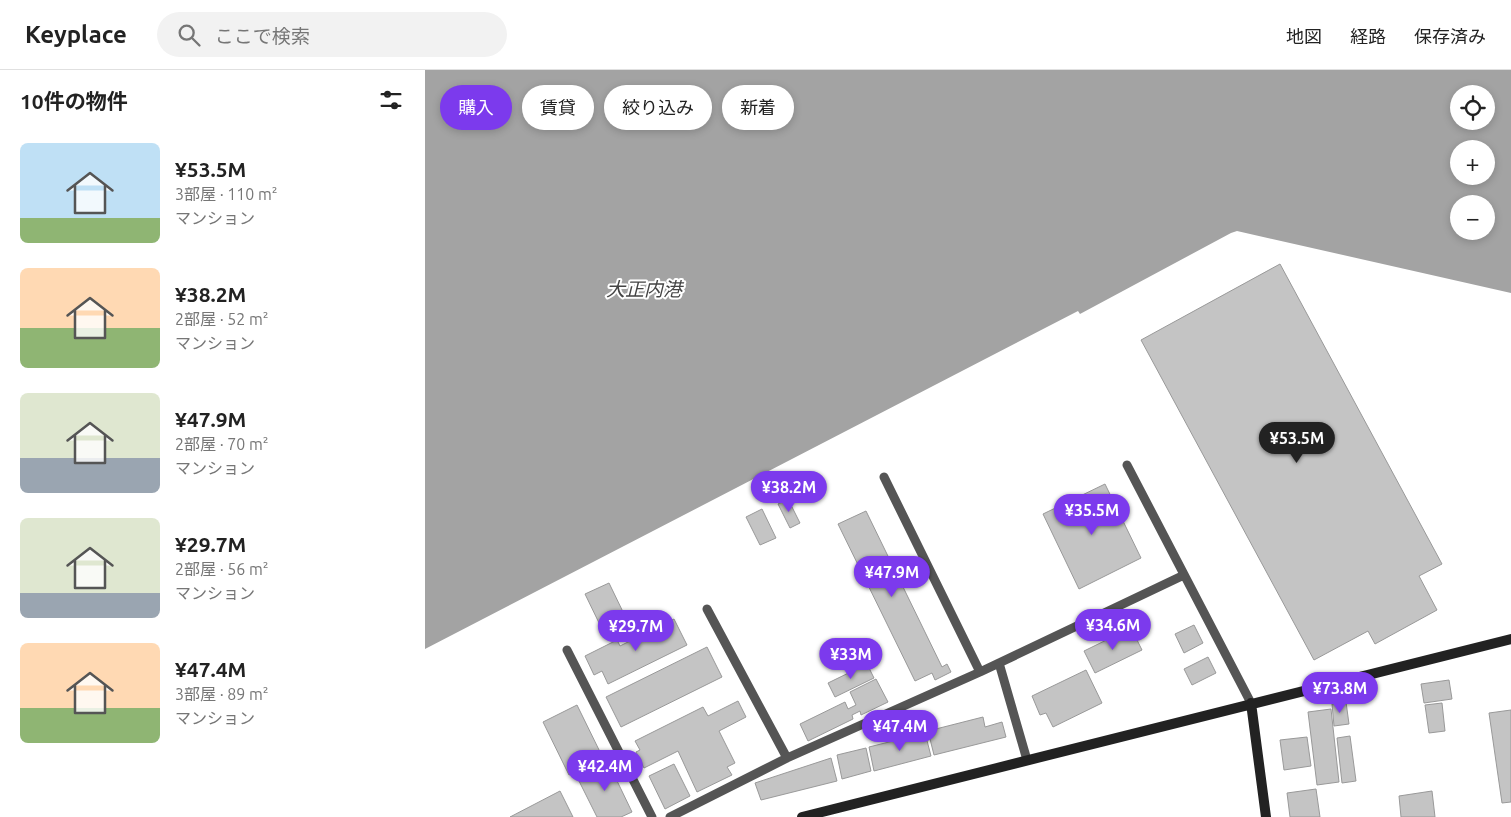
<!DOCTYPE html>
<html lang="ja">
<head>
<meta charset="utf-8">
<style>
	:root { --surface:#fff; --page:#f2f2f2; --text:#222; --muted:#767676; --line:#e0e0e0; --accent:#7c3aed }
	body { margin:0; font-family:Ubuntu,"Noto Sans JP",sans-serif; background:var(--page); color:var(--text); height:100vh; display:flex; flex-direction:column; font-size:19px; white-space:nowrap }
	* { box-sizing:border-box; margin:0 }
	p { font-size:16px; color:var(--muted) }
	.icon { flex:none; width:28px; height:28px; fill:none; stroke:currentColor; stroke-width:2; stroke-linecap:round; stroke-linejoin:round }
	.map { position:relative; flex:1; overflow:hidden }
	.panel { display:flex; flex-direction:column; background:var(--surface); width:425px }
	.panel>* { flex:none }
	.banner { position:absolute; left:15px; top:15px; width:475px; height:45px; display:flex; gap:10px }
	.buttons { position:absolute; left:1025px; top:15px; display:grid; gap:10px }
	.buttons a { display:grid; place-items:center; width:45px; height:45px; border-radius:50%; background:var(--surface); box-shadow:0 2px 8px #0003; font-size:25px }
	.price { position:absolute; translate:-50% -42px; padding:0 11px; border-radius:18px; background:var(--accent); color:#fff; font-size:16px; line-height:32px; filter:drop-shadow(0 1px 2px #0008) }
	.price::after { content:''; position:absolute; left:50%; top:30px; width:15px; height:11px; margin-left:-8px; background:inherit; clip-path:polygon(0 0,100% 0,50% 100%) }
	.price.on { background:#222; color:#fff }
	ul { padding:0; list-style:none }
	li { display:flex; align-items:center; gap:15px; height:125px; padding:0 20px }
	li span { display:grid; place-items:center; flex:none; width:140px; height:100px; border-radius:8px; color:#555 }
	li>.icon { margin-inline-start:auto }
	span .icon { width:60px; height:60px; fill:#fffc; stroke-width:1 }
	li b { font-size:21px }
	h2 { display:flex; justify-content:space-between; align-items:center; height:60px; padding:0 20px; font-size:21px }
	.tag { padding:0 18px; border-radius:22px; background:var(--surface); box-shadow:0 2px 8px #0003; font-size:18px; line-height:45px }
	.tag.on { background:var(--accent); color:#fff }
	header { display:flex; align-items:center; gap:30px; box-sizing:border-box; height:70px; padding:0 25px; background:var(--surface); border-bottom:1px solid var(--line) }
	header strong { font-size:24px }
	nav { display:flex; gap:28px; margin-inline-start:auto; font-size:18px }
	.search { width:350px; height:45px; background:var(--page); display:flex; align-items:center; gap:12px; box-sizing:border-box; padding:0 18px; border-radius:28px; color:var(--muted); font-size:19px }
	main { display:flex; flex:1; min-height:0 }
	.map>svg:first-child { display:block }
	.water { fill:#a3a3a3; fill-rule:evenodd }
	.building { fill:#c4c4c4; stroke:#999 }
	.lines { fill:none; stroke-linecap:round; stroke-linejoin:round }
	.lane { stroke:#555; stroke-width:9 }
	.secondary { stroke:#222; stroke-width:10 }
	.labels { text-anchor:middle; dominant-baseline:central; stroke-width:4; stroke-linejoin:round; paint-order:stroke }
	.water-label { font-size:19px; font-style:italic; fill:#444; stroke:#fff }
</style>
</head>
<body>
<header>
<strong>Keyplace</strong>
<div class="search"><svg class="icon" aria-label="search" viewBox="0 0 24 24"><circle cx="10" cy="10" r="6"/><path d="M15 15l6 6"/></svg>ここで検索</div>
<nav><a>地図</a><a>経路</a><a>保存済み</a></nav>
</header>
<main>
<section class="panel">
<h2>10件の物件<svg class="icon" aria-label="filters" viewBox="0 0 24 24"><path d="M4 7h16M4 17h16"/><circle cx="9" cy="7" r="2"/><circle cx="15" cy="17" r="2"/></svg></h2>
<ul>
<li><span style="background:linear-gradient(#bfe0f5 75%,#8fb573 0)"><svg class="icon" aria-label="home" viewBox="0 0 24 24"><path d="M3 11l9-7 9 7M6 9v11h12V9"/></svg></span><div><b>¥53.5M</b><p>3部屋 · 110 m²</p><p>マンション</p></div></li>
<li><span style="background:linear-gradient(#ffd9b3 60%,#8fb573 0)"><svg class="icon" aria-label="home" viewBox="0 0 24 24"><path d="M3 11l9-7 9 7M6 9v11h12V9"/></svg></span><div><b>¥38.2M</b><p>2部屋 · 52 m²</p><p>マンション</p></div></li>
<li><span style="background:linear-gradient(#dfe7d0 65%,#9aa5b1 0)"><svg class="icon" aria-label="home" viewBox="0 0 24 24"><path d="M3 11l9-7 9 7M6 9v11h12V9"/></svg></span><div><b>¥47.9M</b><p>2部屋 · 70 m²</p><p>マンション</p></div></li>
<li><span style="background:linear-gradient(#dfe7d0 75%,#9aa5b1 0)"><svg class="icon" aria-label="home" viewBox="0 0 24 24"><path d="M3 11l9-7 9 7M6 9v11h12V9"/></svg></span><div><b>¥29.7M</b><p>2部屋 · 56 m²</p><p>マンション</p></div></li>
<li><span style="background:linear-gradient(#ffd9b3 65%,#8fb573 0)"><svg class="icon" aria-label="home" viewBox="0 0 24 24"><path d="M3 11l9-7 9 7M6 9v11h12V9"/></svg></span><div><b>¥47.4M</b><p>3部屋 · 89 m²</p><p>マンション</p></div></li>
</ul>
</section>
<div class="map">
<svg width="1086" height="747" viewBox="0 0 1086 747">
	<rect width="100%" height="100%" fill="#fff"/>
	<!-- water -->
	<path class="water" d="M0 0H1086V223L812 161 806 163 655 244 653 241 0 579ZM1034 24H1061V51H1034ZM1034 79H1061V106H1034ZM1034 134H1061V161H1034Z"/>
	<!-- building -->
	<path class="building" d="M855 194 1017 494 994 506 1012 540 950 574 943 561 889 590 716 270Z
		M680 414 716 488 654 519 618 444Z
		M363 429 375 453 365 458 353 434Z
		M337 439 351 468 335 475 321 447Z
		M441 441 517 597 522 594 526 602 510 610 507 603 490 611 413 454Z
		M184 513 200 546 176 557 160 524Z
		M249 549 262 575 183 614 177 601 169 605 160 586 192 570 195 576Z
		M769 555 778 573 759 583 750 564Z
		M706 558 717 580 670 603 659 581Z
		M282 577 297 607 196 657 181 627Z
		M783 587 791 603 767 615 759 599Z
		M442 594 449 608 410 627 403 613Z
		M661 600 677 633 628 657 621 643 615 645 607 626Z
		M451 609 463 632 436 645 435 641 427 645 428 649 383 671 375 654 420 632 423 639 431 635 425 622Z
		M1024 610 1027 629 999 633 996 614Z
		M313 631 321 647 294 661 310 693 302 697 307 705 272 722 253 681 219 698 211 682 215 680 210 671 278 637 283 646Z
		M921 632 924 654 909 656 907 634Z
		M1017 633 1020 661 1004 663 1000 635Z
		M152 635 178 688 144 705 118 652Z
		M906 639 914 712 892 715 883 642Z
		M1086 640V732L1077 733 1064 643Z
		M558 647 560 657 577 652 581 667 509 685 503 661Z
		M500 663 506 686 449 701 444 677Z
		M925 666 931 711 917 713 912 668Z
		M882 667 886 696 859 700 855 670Z
		M441 678 446 701 417 709 412 685Z
		M406 688 412 711 336 730 330 713Z
		M182 690 207 742 196 747H172L154 711 161 708 158 702Z
		M249 694 265 726 240 739 224 706Z
		M891 719 895 747H865L862 723Z
		M135 721 148 747H85Z
		M1007 721 1010 747H976L974 726Z"/>
	<g class="lines">
		<!-- lane -->
		<path class="lane" d="M702 395 826 633
			M459 407 555 602
			M282 539 362 688
			M142 580 227 747
			M574 593 602 690
			M245 747 362 688 555 602 759 505"/>
		<!-- secondary -->
		<path class="secondary" d="M826 633 841 747
			M377 747 1086 569"/>
	</g>
	<g class="labels">
		<!-- water labels -->
		<g class="water-label">
			<text x="219" y="219">大正内港</text>
		</g>
	</g>
</svg>
<div class="buttons">
<a><svg class="icon" aria-label="locate" viewBox="0 0 24 24"><circle cx="12" cy="12" r="6"/><path d="M12 2v4M12 18v4M2 12h4M18 12h4"/></svg></a>
<a>+</a>
<a>−</a>
</div>
<b class="price on" style="left:872px;top:394px">¥53.5M</b>
<b class="price" style="left:364px;top:443px">¥38.2M</b>
<b class="price" style="left:667px;top:466px">¥35.5M</b>
<b class="price" style="left:467px;top:528px">¥47.9M</b>
<b class="price" style="left:688px;top:581px">¥34.6M</b>
<b class="price" style="left:211px;top:582px">¥29.7M</b>
<b class="price" style="left:426px;top:610px">¥33M</b>
<b class="price" style="left:915px;top:644px">¥73.8M</b>
<b class="price" style="left:475px;top:682px">¥47.4M</b>
<b class="price" style="left:180px;top:722px">¥42.4M</b>
<div class="banner">
<a class="tag on">購入</a>
<a class="tag">賃貸</a>
<a class="tag">絞り込み</a>
<a class="tag">新着</a>
</div>
</div>
</main>
</body>
</html>
